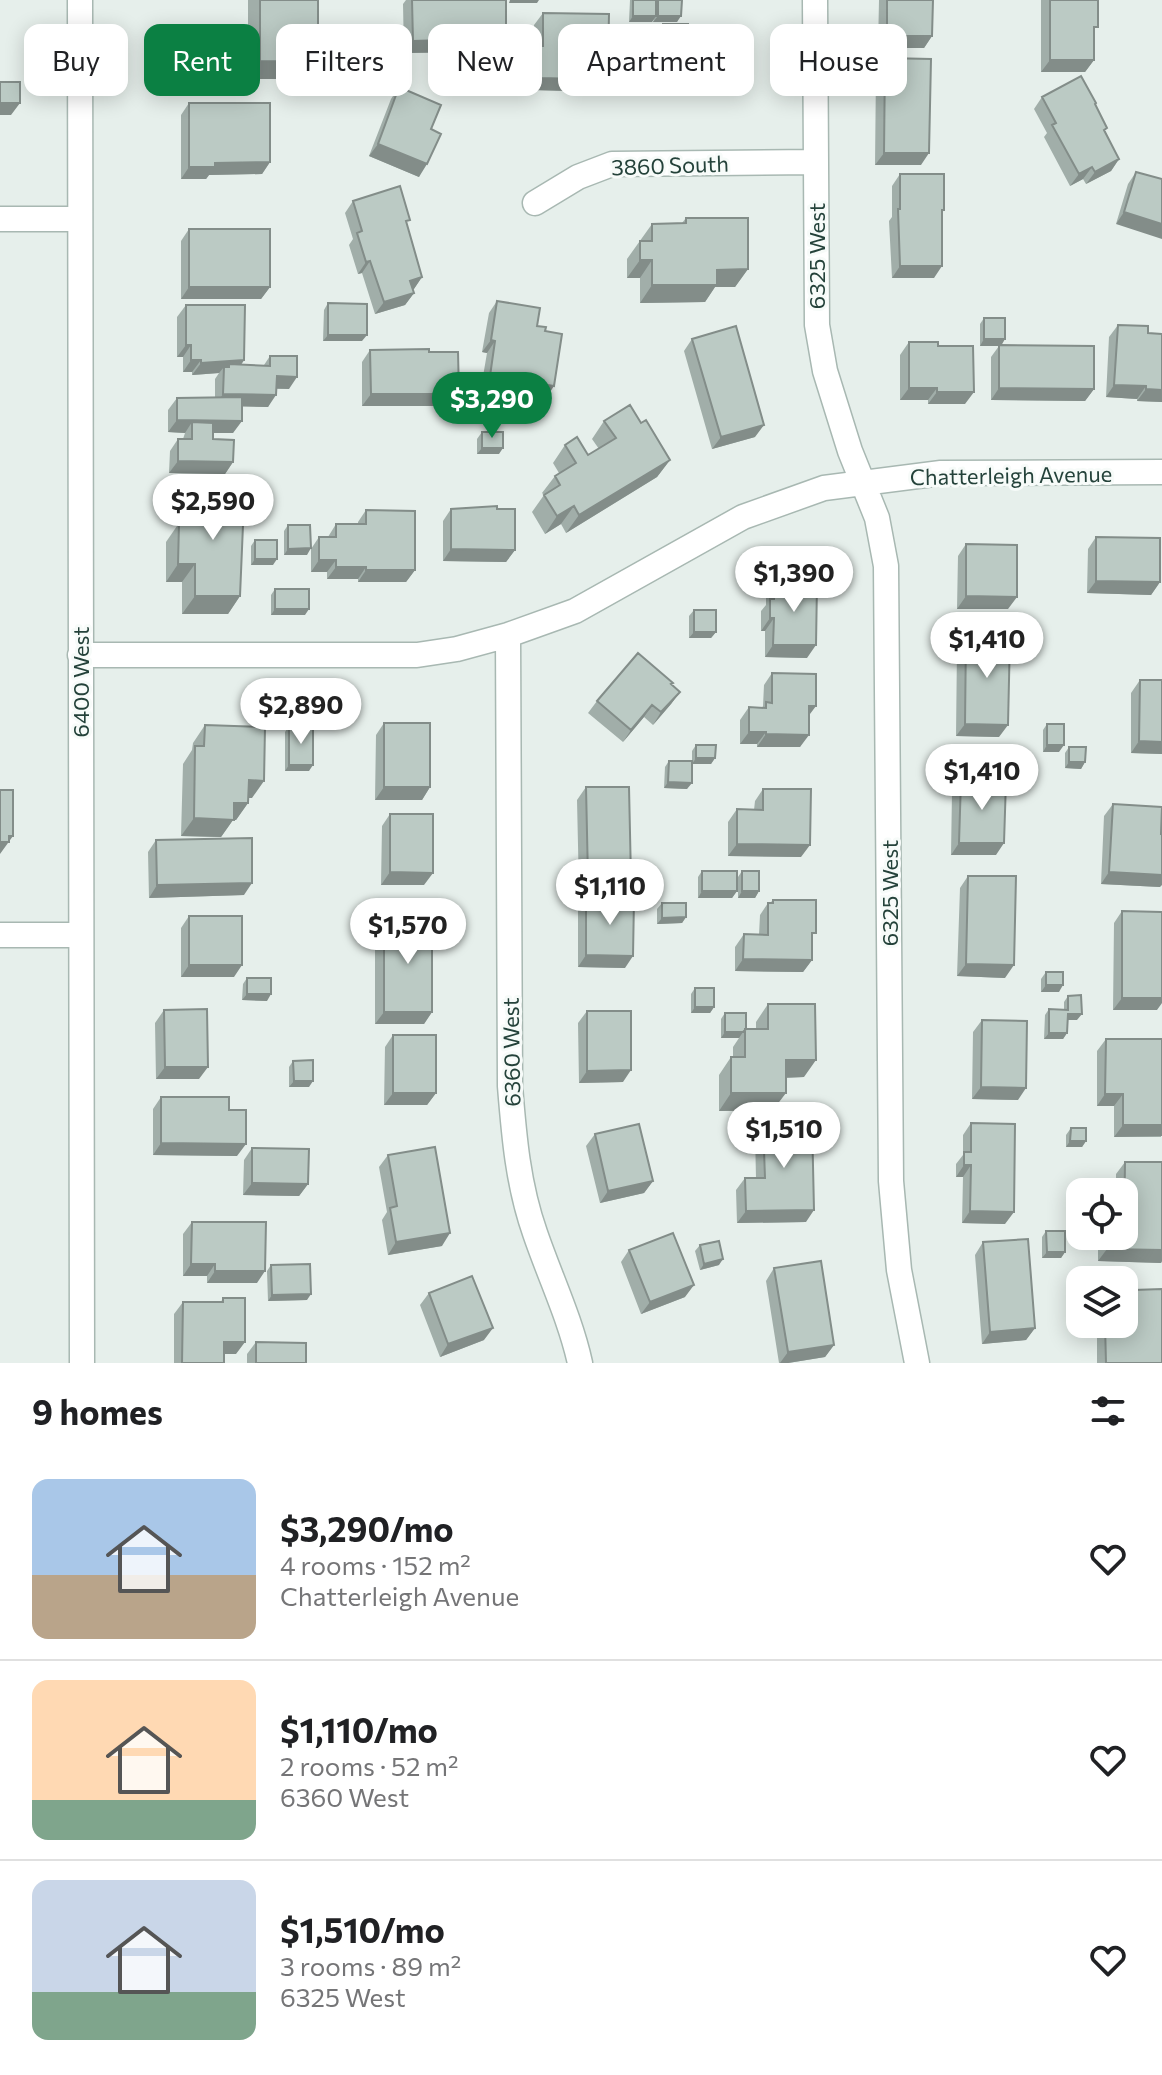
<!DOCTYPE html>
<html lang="en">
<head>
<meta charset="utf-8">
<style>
	:root { --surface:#fff; --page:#f6f6f6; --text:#202124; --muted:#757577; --line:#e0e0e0; --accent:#0b8043 }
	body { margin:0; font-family:Commissioner,sans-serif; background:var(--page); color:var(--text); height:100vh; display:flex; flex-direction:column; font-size:30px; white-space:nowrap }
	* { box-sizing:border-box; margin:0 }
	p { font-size:26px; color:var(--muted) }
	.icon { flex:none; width:44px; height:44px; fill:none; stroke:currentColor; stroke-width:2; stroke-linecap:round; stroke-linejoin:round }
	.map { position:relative; height:1363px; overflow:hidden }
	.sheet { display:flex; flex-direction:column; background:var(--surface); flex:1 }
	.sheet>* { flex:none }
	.top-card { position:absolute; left:24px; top:24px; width:1114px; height:72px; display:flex; gap:16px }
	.fabs { position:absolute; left:1066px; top:1178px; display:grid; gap:16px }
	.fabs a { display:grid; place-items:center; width:72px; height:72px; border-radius:16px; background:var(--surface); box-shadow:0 4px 20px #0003; font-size:40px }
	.price { position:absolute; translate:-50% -68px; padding:0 18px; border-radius:28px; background:#fff; color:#222; font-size:26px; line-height:52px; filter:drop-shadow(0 2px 4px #0008) }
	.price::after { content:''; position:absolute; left:50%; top:48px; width:24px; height:18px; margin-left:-12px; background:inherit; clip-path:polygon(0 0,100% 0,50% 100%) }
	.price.active { background:var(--accent); color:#fff }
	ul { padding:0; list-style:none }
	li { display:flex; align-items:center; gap:24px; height:200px; padding:0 32px }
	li+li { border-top:2px solid var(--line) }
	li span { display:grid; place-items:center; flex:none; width:224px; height:160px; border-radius:16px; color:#555 }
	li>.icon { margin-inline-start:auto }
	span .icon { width:96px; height:96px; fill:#fffc; stroke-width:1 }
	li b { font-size:34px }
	h2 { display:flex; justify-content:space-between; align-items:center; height:96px; padding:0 32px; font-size:34px }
	.pill { padding:0 28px; border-radius:16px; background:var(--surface); box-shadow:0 4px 20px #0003; font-size:28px; line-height:72px }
	.pill.active { background:var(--accent); color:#fff }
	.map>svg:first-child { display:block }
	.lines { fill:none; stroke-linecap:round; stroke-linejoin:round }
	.minor-casing { stroke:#a8b8b2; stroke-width:27 }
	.minor { stroke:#fff; stroke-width:24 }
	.wall { fill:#a1aea9 }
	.shaded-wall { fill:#838d89 }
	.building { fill:#bbcac4; stroke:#838d89; stroke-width:2 }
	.labels { text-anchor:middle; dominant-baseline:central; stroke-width:6; stroke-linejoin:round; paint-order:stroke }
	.street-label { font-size:22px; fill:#24423a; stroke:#f7fbf9 }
</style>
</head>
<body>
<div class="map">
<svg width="1162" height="1363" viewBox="0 0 1162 1363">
	<rect width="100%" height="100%" fill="#e6efeb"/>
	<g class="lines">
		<defs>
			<path id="minor" d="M80 0 82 1363
				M815 0 817 325 825 371 850 451 877 518 886 566 891 1181 899 1270 917 1363
				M535 203 578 177 612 164 815 162
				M0 219H80
				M508 635 510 1086C514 1136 518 1185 535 1233 550 1277 570 1318 580 1363
				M80 655H417L457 649 508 635 575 611 743 517 824 488 941 473 1162 472
				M0 935H81"/>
		</defs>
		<!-- minor casing -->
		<use href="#minor" class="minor-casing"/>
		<!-- minor -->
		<use href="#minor" class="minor"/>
	</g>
	<!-- wall -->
	<path class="wall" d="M248 0H318L305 79H248Z
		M406 0H506V30L498 43H473L467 52 404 53 403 4Z
		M630 0H682L677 22H653L654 19 652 22H629Z
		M879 0H933L932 36 924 48H878Z
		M1041 0H1098L1094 33V60L1085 72H1041Z
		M543 13 600 74 581 76 570 91 532 90V58L534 55V25Z
		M663 24 688 32 731 93H674V88H643V48L652 36H654Z
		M885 58 921 165H875L876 70Z
		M399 87 431 129 419 177 369 156 391 99Z
		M1042 97 1095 105 1105 131 1119 159 1111 171 1086 184 1083 179 1070 186 1044 137 1047 133 1034 109Z
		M189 103 270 162 262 174 209 175 206 179H181V115Z
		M1136 172 1162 179 1116 224 1128 184Z
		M900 174 944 210 942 213 934 278H892L889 221 892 217V186Z
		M353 201 407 224 422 277 413 290 414 293 405 305 375 314 362 273 358 274 349 245 353 239 345 213Z
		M686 218 748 269 735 287H715L705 302 640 303V278H627V259L652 224 682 223Z
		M189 229 270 287 261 299H181V241Z
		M497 301 545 331 546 398 481 388 487 353 482 352 489 313Z
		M328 303 362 341H323L324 310Z
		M186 305 244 360 241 365H264L270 356 289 389H277L268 407 242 406 233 433H213V439L233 462 225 474 169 473 170 451 178 439H183L185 433 168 432V410L177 398 215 397V379L219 373 192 375V372H183V357H177V317Z
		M984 318 1001 345 1094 389 1085 401 991 400V357L999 346H980V324Z
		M1118 325 1148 333 1162 402 1137 401V399L1106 397 1109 337Z
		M692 339 755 437 712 449 684 351Z
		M909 342 938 346 965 404H928V400H900V355Z
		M370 350 429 352 459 394 450 406H362V362Z
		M604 421 641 423 670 460 657 477 566 533 561 524 545 534 532 512 544 495 542 493 555 476 559 473 553 463 565 445 588 455 599 449 592 439Z
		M482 432 499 454H477V439Z
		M189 490 240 596 228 614H182V582H166V542L177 526V507Z
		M451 509H497L515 550 506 562 443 561V521Z
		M366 510 415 570 406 582H358V579H327V572H311V549L319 537H328L336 524H358V522Z
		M288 525 307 555H284V531Z
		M1096 537 1160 582 1151 595 1087 593 1088 549Z
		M255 540 273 565H251V546Z
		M966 544 1008 609H957L958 556Z
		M774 583 807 658 765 657V631H761V611L766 605V595Z
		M275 589 305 615H271V595Z
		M694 610 716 632 711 638H689V616Z
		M966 635 999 737 956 736 957 647Z
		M772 673 809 716 800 747H757V744H740V720L749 707 762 708 763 706 764 685Z
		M1140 680 1162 754 1131 753V693Z
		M671 685 680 692 671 704 653 725 644 717 623 742 588 713 597 701Z
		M384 723 430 787 422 800H375L376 735Z
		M1047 724 1059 752H1043V730Z
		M205 725 252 798H248V803L236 820H233L221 837 181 836 183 764 192 750 193 743Z
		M289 726 309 771H285V732Z
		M696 745 715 758 711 764H692L687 789 664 788 665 767 669 761H692V751Z
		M1069 747 1085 762 1081 769 1065 768V753Z
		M961 780 996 855H951L952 792Z
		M586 787 622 890H579L577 800Z
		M763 789 801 857 728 856V822L737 809 754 810 755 801Z
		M1113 804 1161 834 1160 887 1101 884 1104 816Z
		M390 814 424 885H381L382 826Z
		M156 840 244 895 149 898 148 852Z
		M702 871 737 891 732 898H698V877Z
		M742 871 759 891 755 898H738V877Z
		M968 876 1005 978 957 976 960 888Z
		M586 899 625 968 578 967V911Z
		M773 900 812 939V960L803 972 735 971V947L744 934 759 935 760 915 768 903H770Z
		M662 903 686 917 682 923 657 924V909Z
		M1122 911 1157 1010H1113L1114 923Z
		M189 916 234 977H181V928Z
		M384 921 432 1012 424 1024H375V934Z
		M1046 972 1059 992H1041V979Z
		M247 978 267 1001 242 1000 243 984Z
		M695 988 714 1007 710 1013H691V994Z
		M1068 996 1077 1020H1067V1033L1063 1039H1044L1045 1015 1049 1009 1064 1010V1002Z
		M768 1004 804 1077 786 1078 773 1110 719 1111V1075L731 1057H733V1047L739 1038H721V1019L725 1013 746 1029H756V1022Z
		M164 1010 199 1079H156L155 1023Z
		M587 1011 623 1082 579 1083 578 1023Z
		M982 1020 1018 1100 972 1099 973 1032Z
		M393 1035 436 1093 427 1105H384L385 1047Z
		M1106 1039H1162L1161 1137H1114V1106H1097V1051Z
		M293 1061 309 1087H289V1067Z
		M161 1097 229 1110 237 1156 153 1155V1109Z
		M763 1122 806 1222 737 1223 736 1190 745 1178H756L755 1134Z
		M971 1123 1005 1224 962 1223 963 1177H956V1164L963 1155V1135Z
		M1071 1128 1086 1141 1082 1147H1066V1135Z
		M595 1134 653 1181 644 1193 600 1203 586 1146Z
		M252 1148 308 1184 299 1196 243 1195 244 1160Z
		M388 1155 442 1246 388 1255 382 1220 387 1212 379 1167Z
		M1125 1162H1162V1261L1161 1263 1098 1261V1236H1124V1192H1116V1174Z
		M192 1222 257 1283H207V1276H183V1234Z
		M1046 1231 1065 1252 1061 1258H1042V1237Z
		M983 1242 1035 1328 1026 1340 982 1344 975 1255Z
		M700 1245 719 1265 700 1270 695 1251Z
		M629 1250 685 1297 641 1314 621 1262Z
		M271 1265 307 1300 268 1301 267 1271Z
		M774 1268 834 1345 825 1357 788 1363H779L766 1281Z
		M1134 1290 1162 1363H1097V1327L1099 1324H1124L1126 1314V1302Z
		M429 1293 484 1340 440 1357 420 1305Z
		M223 1298 236 1354H224V1363H174V1314L183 1302H221Z
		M256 1342 306 1363H247V1354Z"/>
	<!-- shaded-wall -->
	<path class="shaded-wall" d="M510 0H539L537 3H509Z
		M633 16H656L652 22H629Z
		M658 16H681L677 22H653Z
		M506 30 498 43H473L467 52 404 53 413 41 476 32Z
		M887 36H932L924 48H878Z
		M1050 60H1094L1085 72H1041Z
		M260 61 318 62 305 79H248Z
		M608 62 600 74 581 76 570 91 532 90 541 78 578 69 586 64Z
		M652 76H682L674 88H643Z
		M682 81H740L731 93H674Z
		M0 103H20L11 115H0Z
		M378 144 427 164 419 177 369 156Z
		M884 153H929L921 165H875Z
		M1119 159 1111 171 1086 184 1095 172Z
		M270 162 262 174 209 175 206 179H181L189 167 215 163Z
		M1092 167 1083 179 1070 186 1079 174Z
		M1124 212 1162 224V239L1116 224Z
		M640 260H652L640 278H627Z
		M370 261 362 273 358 274 366 262Z
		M900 266H942L934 278H892Z
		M748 269 735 287H715L705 302 640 303 652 285 717 270Z
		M422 277 414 289 401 293 410 281Z
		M189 287H270L261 299H181Z
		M414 293 405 305 375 314 384 302Z
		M328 335H367L362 341H323Z
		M984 339H1005L1001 346H980Z
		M491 340 495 341 487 353 482 352Z
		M186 345H191L183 357H177Z
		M191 360H201L192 372H183Z
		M244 360 236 372 229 367V364L224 373V367L219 373 192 375 201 363Z
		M277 376 297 377 289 389 268 388Z
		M490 376 554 386 546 398 481 388Z
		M1114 385 1146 386 1137 399 1106 397Z
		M909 388H937L928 400H900Z
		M999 388 1094 389 1085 401 991 400Z
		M1146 389 1162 390V402L1137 401Z
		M937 392H974L965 404H928Z
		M223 394 276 395 268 407 215 406Z
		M371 394H459L450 406H362Z
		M177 420 242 421 233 433H192V422L185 433 168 432Z
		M764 425 755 437 712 449 721 437Z
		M482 448H503L499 454H477Z
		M670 460 657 477 566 533 579 515Z
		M178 461 233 462 225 474 169 473Z
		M574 506 561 524 545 534 557 516Z
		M311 548 307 555H284L288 549Z
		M451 549 515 550 506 562 443 561Z
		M255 559H277L273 565H251Z
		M319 560H336L327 572H311Z
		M178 564H195L182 582H166Z
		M336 567H366L358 579H327Z
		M366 570H415L406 582H358Z
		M1096 581 1160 582 1151 595 1087 593Z
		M195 596H240L228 614H182Z
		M966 596 1017 597 1008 609H957Z
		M275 609H309L305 615H271Z
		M770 618H774L765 631H761Z
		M694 632H716L711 638H689Z
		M773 645H816L807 658 765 657Z
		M680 692 671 704 653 725 661 712Z
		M652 705 644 717 623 742 631 730Z
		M809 706H816L807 718Z
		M965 724 1008 725 999 737 956 736Z
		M749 732H766L757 744H740Z
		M766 734 809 735 800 747H757Z
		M1139 741 1162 742V754L1131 753Z
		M1047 745H1064L1059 752H1043Z
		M696 758H715L711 764H692Z
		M1069 762H1085L1081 769 1065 768Z
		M289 765H313L309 771H285Z
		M249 780 264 781 252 798H236Z
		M668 782 692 783 687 789 664 788Z
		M384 787H430L422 800H375Z
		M234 803H248L236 820H233L221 837 181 836 194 818Z
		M9 836H13L0 854V842Z
		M959 843H1004L996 855H951Z
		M737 844 810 845 801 857 728 856Z
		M390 872 433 873 424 885H381Z
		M1109 872 1162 875V885L1160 887 1101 884Z
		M588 878H631L622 890H579Z
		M252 883 244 895 149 898 157 885Z
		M702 891H737L732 898H698Z
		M742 891H759L755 898H738Z
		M686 917 682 923 657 924 662 918Z
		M586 955 633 956 625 968 578 967Z
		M743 959 812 960 803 972 735 971Z
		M966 964 1014 965 1005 978 957 976Z
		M189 965H242L234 977H181Z
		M1046 985H1063L1059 992H1041Z
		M247 994H271L267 1001 242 1000Z
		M1122 998H1162V1003L1157 1010H1113Z
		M695 1007H714L710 1013H691Z
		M384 1012H432L424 1024H375Z
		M1068 1014H1082L1077 1020H1063Z
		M725 1032H743L739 1038H721Z
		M1049 1033H1067L1063 1039H1044Z
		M786 1060H816L804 1077 773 1078Z
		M165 1067H208L199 1079H156Z
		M631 1070 623 1082 579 1083 587 1071Z
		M294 1081H313L309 1087H289Z
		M981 1087 1026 1088 1018 1100 972 1099Z
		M393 1093H436L427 1105H384Z
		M731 1093H786L773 1110 719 1111Z
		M1105 1094H1123L1114 1106H1097Z
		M1123 1125H1162V1136L1114 1137Z
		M1070 1141H1086L1082 1147H1066Z
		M161 1143 246 1144 237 1156 153 1155Z
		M964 1165H971L963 1177H956Z
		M653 1181 644 1193 600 1203 608 1191Z
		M252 1183 308 1184 299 1196 243 1195Z
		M814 1210 806 1222 737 1223 746 1211Z
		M970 1211 1014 1212 1005 1224 962 1223Z
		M450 1233 442 1246 388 1255 396 1242Z
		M1107 1249 1162 1250V1261L1161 1263 1098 1261Z
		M1047 1252H1065L1061 1258H1042Z
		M723 1259 719 1265 700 1270 704 1264Z
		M191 1264H215L207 1276H183Z
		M215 1271H265L257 1283H207Z
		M694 1285 685 1297 641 1314 650 1302Z
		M311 1294 307 1300 268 1301 272 1295Z
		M493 1328 484 1340 440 1357 448 1344Z
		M1035 1328 1026 1340 982 1344 990 1332Z
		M224 1342H245L236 1354H216Z
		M834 1345 825 1357 788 1363H780L788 1352Z"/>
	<!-- building -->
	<path class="building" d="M260 0H318V62L260 61Z
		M412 0H506V30L476 32V39L413 41Z
		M633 0H656V16H633Z
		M658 0H682L681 16H658Z
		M887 0H933L932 36H887Z
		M1050 0H1098V27H1094V60H1050Z
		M543 13 609 14 608 62 586 64V69H578V79L541 78V46H543Z
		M663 24H688V32H740V81H682V76H652V36H663Z
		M885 58 931 59 929 153H884Z
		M1081 76 1096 103 1095 104 1107 128 1104 130 1119 159 1095 172 1092 167 1079 174 1052 125 1056 123 1042 97Z
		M0 82H20V103H0Z
		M399 87 441 105 431 129 441 134 427 164 378 144Z
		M189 103H270V162L215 163V167H189Z
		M1136 172 1162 179V224L1124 212Z
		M900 174H944V210H942V266H900L898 209H900Z
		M400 186 410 220 406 221 422 277 410 281 414 293 384 302 370 261 366 262 357 233 362 231 353 201Z
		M686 218H748V269L717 270V285H652V260H640V241H652V224L686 223Z
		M189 229H270V287H189Z
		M497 301 540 308 537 326 546 327 545 331 562 334 554 386 490 376 495 341 491 340Z
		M328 303 367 304V335H328Z
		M186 305H245L244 360 201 363V360H191V345H186Z
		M984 318H1005V339H984Z
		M1118 325 1148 326V333L1162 334V390L1146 389V386L1114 385Z
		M736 326 764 425 721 437 692 339Z
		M909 342H938V346H973L974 392H937V388H909Z
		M999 345 1094 346V389L999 388Z
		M429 349V352H458L459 394H371L370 350Z
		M270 356H297V377L277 376 276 395 223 394 224 367H229V364L270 366Z
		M242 397V421L177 420V398Z
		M630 405 641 423 646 420 670 460 579 515 574 506 557 516 544 495 560 485 555 476 576 463 565 445 577 437 588 455 616 438 604 421Z
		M192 422 213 423V439L234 440 233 462 178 461V439H192Z
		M482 432H503V448H482Z
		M189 490H239V525H243L240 596H195V564H178L179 524H189Z
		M497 506V509H515V550L451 549V509Z
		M366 510 415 511V570H366V567H336V560H319V537H336V524H366Z
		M288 525H310L311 548 288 549Z
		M1096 537 1160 538V582L1096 581Z
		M255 540H277V559H255Z
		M966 544 1017 545V597L966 596Z
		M774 583 817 584 816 645H773L774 618H770V599H774Z
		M275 589H309V609H275Z
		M694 610H716V632H694Z
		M966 635 1010 636 1008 725 965 724Z
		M638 653 673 683 671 684 680 692 661 712 652 705 631 730 597 701Z
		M772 673 816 674V706H809V735L766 734V732H749V707L766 708V702L772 703Z
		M1140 680H1162V742L1139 741Z
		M384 723H430V787H384Z
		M1047 724H1064V745H1047Z
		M205 725 265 727 264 781 249 780 248 803H234V820L194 818 195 746H204Z
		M289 726H313V765H289Z
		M696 745H716L715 758H696Z
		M1069 747H1086L1085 762H1069Z
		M669 761H692V783L668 782Z
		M961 780 1006 781 1004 843H959Z
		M586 787H629L631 878H588Z
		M763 789H811L810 845 737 844V809L763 810Z
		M0 790H13V836H9V842H0Z
		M1113 804 1162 807 1161 834H1162V875L1109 872Z
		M390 814H433V873L390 872Z
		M252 838V883L157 885 156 840Z
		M702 871H737V891H702Z
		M742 871H759V891H742Z
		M968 876H1016L1014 965 966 964Z
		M586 899H634L633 956 586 955Z
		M773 900H816V933H812V960L743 959 744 934 768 935V903H773Z
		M662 903H686V917L662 918Z
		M1122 911 1162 912V998H1122Z
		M189 916H242V965H189Z
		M384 921H432V1012H384Z
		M1046 972H1063V985H1046Z
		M247 978H271V994H247Z
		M695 988H714V1007H695Z
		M1081 995 1082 1014H1068L1067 1033H1049V1009L1068 1010V996Z
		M768 1004H815L816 1060H786V1093H731V1057H745V1029H768Z
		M207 1009 208 1067H165L164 1010Z
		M587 1011H631V1070L587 1071Z
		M725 1013H746V1029L743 1032H725Z
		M982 1020 1027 1021 1026 1088 981 1087Z
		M393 1035H436V1093H393Z
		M1106 1039H1162V1125H1123V1094H1105Z
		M313 1060V1081H294L293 1061Z
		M161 1097H229V1110H246V1144L161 1143Z
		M812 1121 814 1210 746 1211 745 1178H765L763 1122Z
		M971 1123 1015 1124 1014 1212 970 1211 971 1165H964V1152H971Z
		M639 1124 653 1181 608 1191 595 1134Z
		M1071 1128H1086V1141H1070Z
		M435 1147 450 1233 396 1242 390 1208 397 1206 388 1155Z
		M252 1148 309 1149 308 1184 252 1183Z
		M1125 1162H1162V1250L1107 1249V1236H1124Z
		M192 1222H266L265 1271H215V1264H191Z
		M1046 1231H1065V1252H1047Z
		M673 1233 694 1285 650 1302 629 1250Z
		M1028 1239 1035 1328 990 1332 983 1242Z
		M719 1241 723 1259 704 1264 700 1245Z
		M821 1261 834 1345 788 1352 774 1268Z
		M310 1264 311 1294 272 1295 271 1265Z
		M472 1276 493 1328 448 1344 429 1293Z
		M1162 1289V1363H1106L1105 1324H1124V1314H1134V1290Z
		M223 1298H245V1342H224V1363H182L183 1302H223Z
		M256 1342 306 1343V1363H256Z"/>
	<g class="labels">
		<!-- street labels -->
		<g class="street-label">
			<text transform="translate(670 165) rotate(-2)">3860 South</text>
			<text transform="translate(816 256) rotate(-90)">6325 West</text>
			<text transform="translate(1011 475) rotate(-1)">Chatterleigh Avenue</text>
			<text transform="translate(80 682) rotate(-90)">6400 West</text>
			<text transform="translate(889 893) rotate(-90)">6325 West</text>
			<text transform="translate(511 1052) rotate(-91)">6360 West</text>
		</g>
	</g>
</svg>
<div class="fabs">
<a><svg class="icon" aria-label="locate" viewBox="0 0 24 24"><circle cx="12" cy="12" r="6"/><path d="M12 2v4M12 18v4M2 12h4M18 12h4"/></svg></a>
<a><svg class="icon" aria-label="layers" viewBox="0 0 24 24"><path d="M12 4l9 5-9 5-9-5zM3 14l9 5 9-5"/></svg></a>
</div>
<b class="price active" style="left:492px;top:440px">$3,290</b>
<b class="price" style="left:213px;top:542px">$2,590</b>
<b class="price" style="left:794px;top:614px">$1,390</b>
<b class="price" style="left:987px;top:680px">$1,410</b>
<b class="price" style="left:301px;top:746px">$2,890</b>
<b class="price" style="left:982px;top:812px">$1,410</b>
<b class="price" style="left:610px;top:927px">$1,110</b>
<b class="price" style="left:408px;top:966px">$1,570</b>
<b class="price" style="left:784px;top:1170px">$1,510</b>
<div class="top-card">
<a class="pill">Buy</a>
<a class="pill active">Rent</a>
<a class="pill">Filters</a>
<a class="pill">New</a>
<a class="pill">Apartment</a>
<a class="pill">House</a>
</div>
</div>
<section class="sheet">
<h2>9 homes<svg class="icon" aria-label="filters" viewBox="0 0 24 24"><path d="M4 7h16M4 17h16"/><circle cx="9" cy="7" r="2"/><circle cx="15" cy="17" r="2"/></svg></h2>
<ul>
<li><span style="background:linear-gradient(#a9c7e8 60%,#b9a48a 0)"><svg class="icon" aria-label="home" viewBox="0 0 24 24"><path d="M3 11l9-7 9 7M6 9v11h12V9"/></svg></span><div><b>$3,290/mo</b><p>4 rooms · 152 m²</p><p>Chatterleigh Avenue</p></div><svg class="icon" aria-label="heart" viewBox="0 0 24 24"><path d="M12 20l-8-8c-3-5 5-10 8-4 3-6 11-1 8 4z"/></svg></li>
<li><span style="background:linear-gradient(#ffd9b3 75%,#7fa58c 0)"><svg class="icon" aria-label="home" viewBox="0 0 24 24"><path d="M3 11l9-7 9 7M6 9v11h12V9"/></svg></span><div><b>$1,110/mo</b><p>2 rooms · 52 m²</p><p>6360 West</p></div><svg class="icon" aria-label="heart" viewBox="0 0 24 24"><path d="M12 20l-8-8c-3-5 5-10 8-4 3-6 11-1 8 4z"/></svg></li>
<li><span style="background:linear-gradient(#c9d6e8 70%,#7fa58c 0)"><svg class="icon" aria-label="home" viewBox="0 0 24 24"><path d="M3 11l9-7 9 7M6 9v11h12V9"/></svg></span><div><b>$1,510/mo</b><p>3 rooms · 89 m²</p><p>6325 West</p></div><svg class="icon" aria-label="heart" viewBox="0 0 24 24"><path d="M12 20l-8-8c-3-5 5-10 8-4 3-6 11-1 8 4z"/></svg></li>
</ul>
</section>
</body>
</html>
